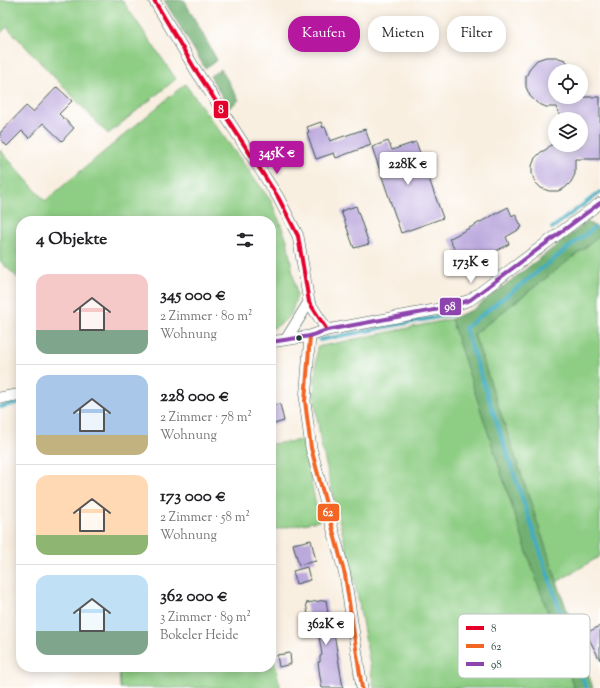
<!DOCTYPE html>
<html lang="de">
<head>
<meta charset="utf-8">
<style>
	:root { --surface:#fff; --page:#f6f6f6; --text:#202124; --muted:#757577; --line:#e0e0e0; --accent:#b5179e }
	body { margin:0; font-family:"Sorts Mill Goudy",serif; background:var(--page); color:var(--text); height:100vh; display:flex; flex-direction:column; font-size:15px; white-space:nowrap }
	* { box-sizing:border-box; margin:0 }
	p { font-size:13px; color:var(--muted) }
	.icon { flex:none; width:22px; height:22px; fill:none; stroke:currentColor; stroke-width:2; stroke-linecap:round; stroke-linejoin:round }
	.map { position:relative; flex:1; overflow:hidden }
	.panel { position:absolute; left:16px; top:216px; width:260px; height:456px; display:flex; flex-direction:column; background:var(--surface); border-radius:16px; box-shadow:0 2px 10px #0003 }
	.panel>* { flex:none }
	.top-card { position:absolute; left:288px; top:16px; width:252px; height:36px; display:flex; gap:8px }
	.tools { position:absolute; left:548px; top:64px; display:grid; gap:8px }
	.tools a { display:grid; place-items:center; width:40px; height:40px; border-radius:50%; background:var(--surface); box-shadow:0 2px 10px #0003; font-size:20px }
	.price { position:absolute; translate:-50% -34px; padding:0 9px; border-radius:4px; background:#fff; color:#222; font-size:13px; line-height:26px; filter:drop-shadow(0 1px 2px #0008) }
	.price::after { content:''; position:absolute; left:50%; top:24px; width:12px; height:9px; margin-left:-6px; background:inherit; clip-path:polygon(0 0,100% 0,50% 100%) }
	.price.active { background:var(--accent); color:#fff }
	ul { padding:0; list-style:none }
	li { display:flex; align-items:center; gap:12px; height:100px; padding:0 20px }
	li+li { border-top:1px solid var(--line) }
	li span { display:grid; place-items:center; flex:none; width:112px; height:80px; border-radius:12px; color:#555 }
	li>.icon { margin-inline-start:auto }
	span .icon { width:48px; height:48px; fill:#fffc; stroke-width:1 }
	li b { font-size:17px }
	h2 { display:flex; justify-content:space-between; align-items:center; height:48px; padding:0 20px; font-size:17px }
	.chip { padding:0 14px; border-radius:16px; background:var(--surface); box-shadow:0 2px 10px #0003; font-size:14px; line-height:36px }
	.chip.active { background:var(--accent); color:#fff }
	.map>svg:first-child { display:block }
	.green { fill:#8ecd84; stroke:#56855c }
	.forest { fill:#72b072; stroke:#487653 }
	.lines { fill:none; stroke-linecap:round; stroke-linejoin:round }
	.stream { stroke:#42adc1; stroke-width:4 }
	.building { fill:#bba8dd }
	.street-casing { stroke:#40584e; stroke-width:12 }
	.street { stroke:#fff; stroke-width:11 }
	.bus-1-casing { stroke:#fff; stroke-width:7 }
	.bus-2-casing { stroke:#fff; stroke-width:7 }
	.bus-3-casing { stroke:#fff; stroke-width:7 }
	.bus-1 { stroke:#e4002b; stroke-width:4 }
	.bus-2 { stroke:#f26522; stroke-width:4 }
	.bus-3 { stroke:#8e44ad; stroke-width:4 }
	.bus-dot { fill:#1f3d34; stroke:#fff; stroke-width:1.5 }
	.key { fill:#fff; stroke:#bcc5c2; stroke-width:1 }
	.key-label { font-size:11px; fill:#1f3d34 }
	.line-badge { stroke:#fff; stroke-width:1.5 }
	.badge-label { font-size:11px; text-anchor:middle; font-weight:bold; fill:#fff }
</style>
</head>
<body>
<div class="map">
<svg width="600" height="688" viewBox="0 0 600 688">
	<rect width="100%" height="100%" fill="#fff"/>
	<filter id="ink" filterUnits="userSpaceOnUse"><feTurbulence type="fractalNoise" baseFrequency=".025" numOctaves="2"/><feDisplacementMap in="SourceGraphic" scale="8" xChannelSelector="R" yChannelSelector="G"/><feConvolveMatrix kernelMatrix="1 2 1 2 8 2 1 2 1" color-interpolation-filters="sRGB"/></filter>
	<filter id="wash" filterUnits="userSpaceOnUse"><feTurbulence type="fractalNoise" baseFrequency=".012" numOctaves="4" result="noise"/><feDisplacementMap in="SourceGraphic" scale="16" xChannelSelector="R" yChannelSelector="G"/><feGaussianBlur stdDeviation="0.9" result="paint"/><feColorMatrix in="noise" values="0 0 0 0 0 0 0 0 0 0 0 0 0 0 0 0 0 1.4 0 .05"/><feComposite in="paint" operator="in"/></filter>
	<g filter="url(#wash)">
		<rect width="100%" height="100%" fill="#f9efe1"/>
		<!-- green -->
		<path class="green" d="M0 0H122L176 79 108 134 7 27 0 33Z
			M185 84 271 201 287 240 297 296 291 314 282 323 271 329V221H21V281L0 261V150L45 201Z
			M600 236V556L557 582 474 334Z
			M451 319 528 555 574 688H374L358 598 321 444 314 396 317 347Z
			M303 440 319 521 271 530V444Z
			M271 640 280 688H120L119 667H271Z"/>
		<!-- forest -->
		<path class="forest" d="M164 0H184L217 60 205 68Z
			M221 69 239 100 229 108 210 76Z
			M587 222 600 229V236L474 334 593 688H574L528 555 451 319 474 309Z"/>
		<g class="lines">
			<!-- stream -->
			<path class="stream" d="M552 228 600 192
				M320 340 453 314
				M0 407 21 402
				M586 688 465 328 594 228"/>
		</g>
		<g id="blocks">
			<!-- building -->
			<path class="building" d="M546 57H556L565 60 576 71H555V97H600V159H575V174L571 182 565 188 558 191H549L541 188 535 182 532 174V166L535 158 541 152 547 149 550 145H581V119H561L556 107H546L537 103 530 96 526 87V77L530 68 537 60Z
				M57 87 72 101 59 114 74 128 62 141 43 123 29 138 22 131 7 146 0 139V133L26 106 33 112Z
				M321 122 323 128 325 127 330 141 365 129 371 145 336 158 334 153 316 159 307 133 309 132 307 127Z
				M388 141 392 150 416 142 443 218 401 233 372 147Z
				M356 206 369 244 354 248 341 211Z
				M508 207 512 216 515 214 522 227 519 228 520 229 506 237 509 244 465 268 449 239Z
				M280 404 284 421 271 425V406Z
				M311 540 316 561 299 565 293 544Z
				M307 567 310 580 296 584 293 571Z
				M326 600 330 628 333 627 343 688H322L320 677 318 662H320V656L322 655 317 624 310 625 306 603Z
				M600 626V660L586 633Z
				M290 653 291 664 279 667 277 655Z"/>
		</g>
	</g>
	<g filter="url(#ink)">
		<use href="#blocks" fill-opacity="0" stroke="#40584e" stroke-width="1"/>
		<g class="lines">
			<defs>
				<path id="street" d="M154 0 195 69 278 197 298 236 309 302 327 330
					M310 336 305 401 311 448 345 575 362 688
					M287 338 309 302
					M271 342 310 336 327 330 445 308 470 300 600 203
					M0 398 21 394"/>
			</defs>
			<!-- street casing -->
			<use href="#street" class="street-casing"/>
			<!-- street -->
			<use href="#street" class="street"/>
			<defs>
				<path id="bus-1" d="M154 0 195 69 278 197 298 236 309 302 327 330"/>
				<path id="bus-2" d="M310 336 305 401 311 448 345 575 362 688"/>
				<path id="bus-3" d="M271 342 310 336 327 330 445 308 470 300 600 203"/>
			</defs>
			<!-- bus-1 casing -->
			<use href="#bus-1" class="bus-1-casing"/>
			<!-- bus-2 casing -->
			<use href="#bus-2" class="bus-2-casing"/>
			<!-- bus-3 casing -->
			<use href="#bus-3" class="bus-3-casing"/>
			<!-- bus-1 -->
			<use href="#bus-1" class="bus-1"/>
			<!-- bus-2 -->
			<use href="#bus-2" class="bus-2"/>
			<!-- bus-3 -->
			<use href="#bus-3" class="bus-3"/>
		</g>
	</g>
	<!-- markers -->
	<circle class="bus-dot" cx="299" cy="338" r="3.5"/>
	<!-- legend -->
	<rect x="458" y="614" width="132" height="64" rx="6" class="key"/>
	<rect x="466" y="626" width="18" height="4" fill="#e4002b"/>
	<rect x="466" y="644" width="18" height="4" fill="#f26522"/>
	<rect x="466" y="662" width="18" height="4" fill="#8e44ad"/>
	<g class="key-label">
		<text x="491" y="632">8</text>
		<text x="491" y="650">62</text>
		<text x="491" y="668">98</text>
	</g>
	<g class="line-badge">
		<rect x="213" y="100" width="16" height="19" rx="4" fill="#e4002b"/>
		<rect x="439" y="297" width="23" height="19" rx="4" fill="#8e44ad"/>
		<rect x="317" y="503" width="23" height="19" rx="4" fill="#f26522"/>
	</g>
	<g class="badge-label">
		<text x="221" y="113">8</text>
		<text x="450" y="310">98</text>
		<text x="328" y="516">62</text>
	</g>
</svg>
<div class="tools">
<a><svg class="icon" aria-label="locate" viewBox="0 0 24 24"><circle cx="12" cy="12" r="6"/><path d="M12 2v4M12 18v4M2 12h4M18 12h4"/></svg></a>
<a><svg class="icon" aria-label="layers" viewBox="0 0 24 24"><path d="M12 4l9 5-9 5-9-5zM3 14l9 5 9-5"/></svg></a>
</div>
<b class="price active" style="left:277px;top:175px">345K €</b>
<b class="price" style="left:408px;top:186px">228K €</b>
<b class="price" style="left:471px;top:284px">173K €</b>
<b class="price" style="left:326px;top:646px">362K €</b>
<div class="top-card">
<a class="chip active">Kaufen</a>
<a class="chip">Mieten</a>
<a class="chip">Filter</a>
</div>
<section class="panel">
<h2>4 Objekte<svg class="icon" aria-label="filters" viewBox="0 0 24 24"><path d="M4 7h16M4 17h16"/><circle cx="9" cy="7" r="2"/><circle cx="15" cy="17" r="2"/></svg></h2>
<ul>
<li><span style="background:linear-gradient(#f6c9c9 70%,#7fa58c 0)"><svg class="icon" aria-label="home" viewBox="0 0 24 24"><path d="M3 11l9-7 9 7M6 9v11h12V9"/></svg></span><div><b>345 000 €</b><p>2 Zimmer · 80 m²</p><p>Wohnung</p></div></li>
<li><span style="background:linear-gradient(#a9c7e8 75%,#c2b280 0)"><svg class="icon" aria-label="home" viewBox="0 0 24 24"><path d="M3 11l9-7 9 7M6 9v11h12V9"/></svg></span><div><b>228 000 €</b><p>2 Zimmer · 78 m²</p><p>Wohnung</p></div></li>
<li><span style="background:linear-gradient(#ffd9b3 75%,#8fb573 0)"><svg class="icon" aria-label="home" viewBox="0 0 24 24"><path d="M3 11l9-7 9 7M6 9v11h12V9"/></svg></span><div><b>173 000 €</b><p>2 Zimmer · 58 m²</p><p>Wohnung</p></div></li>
<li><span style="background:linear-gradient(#bfe0f5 70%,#7fa58c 0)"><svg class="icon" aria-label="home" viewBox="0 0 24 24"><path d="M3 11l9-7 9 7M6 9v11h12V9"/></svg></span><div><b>362 000 €</b><p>3 Zimmer · 89 m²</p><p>Bokeler Heide</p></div></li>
</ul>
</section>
</div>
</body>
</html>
